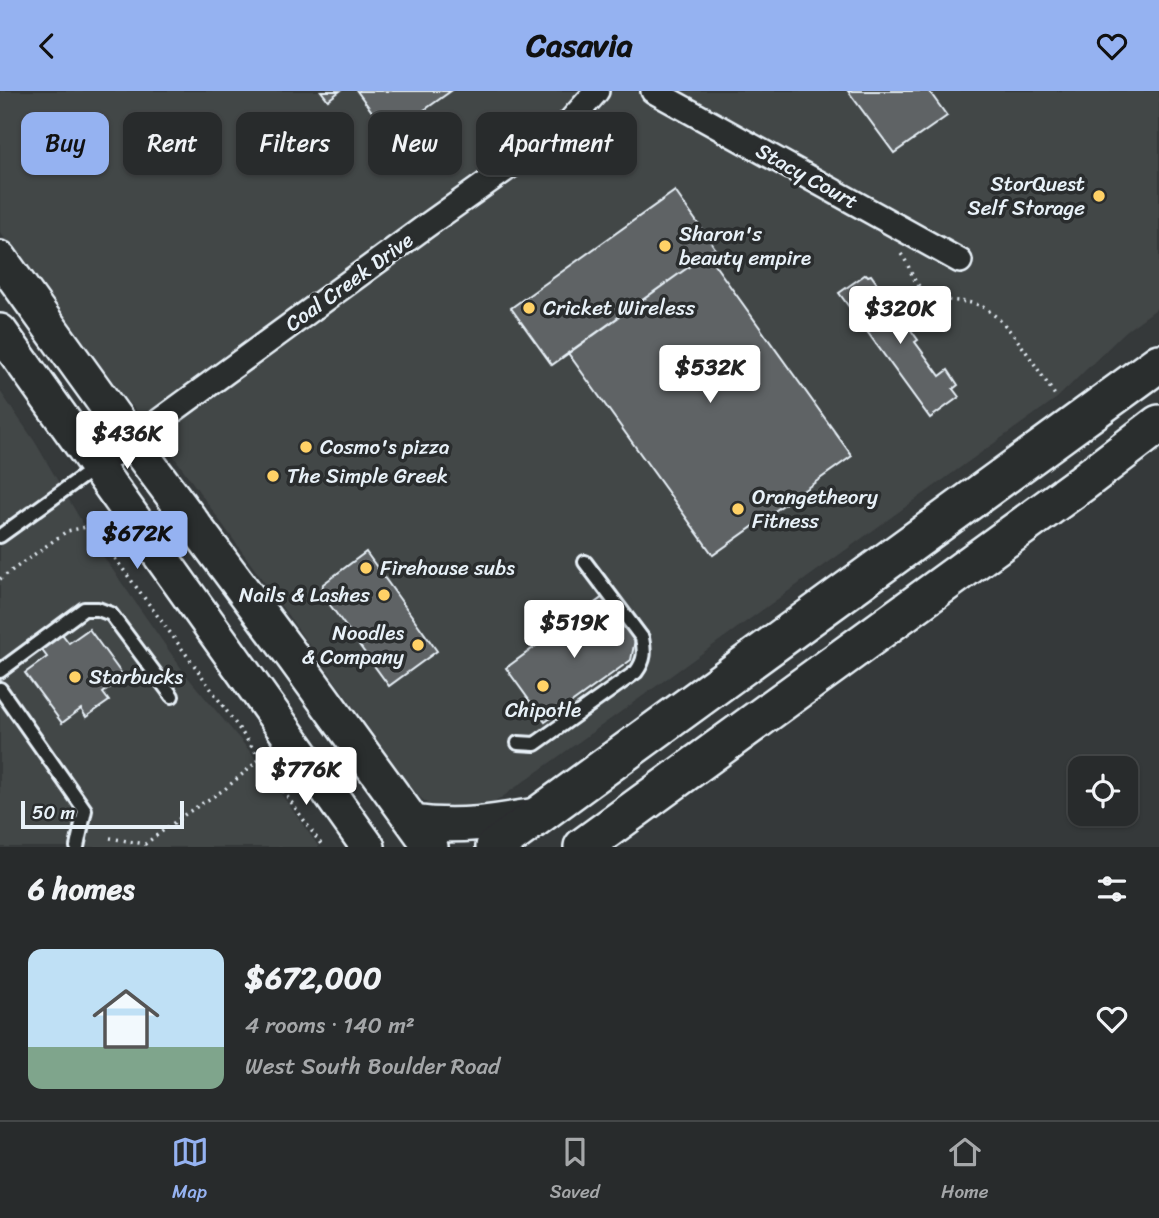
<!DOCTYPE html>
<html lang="en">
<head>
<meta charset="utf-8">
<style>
	:root { --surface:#282b2c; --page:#303334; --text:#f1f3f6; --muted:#a5a7a9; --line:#444748; --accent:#95b2f1 }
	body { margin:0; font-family:Sriracha,sans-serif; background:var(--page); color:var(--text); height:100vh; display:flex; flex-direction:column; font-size:26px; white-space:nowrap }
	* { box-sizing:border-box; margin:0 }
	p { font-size:23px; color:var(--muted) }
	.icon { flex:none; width:38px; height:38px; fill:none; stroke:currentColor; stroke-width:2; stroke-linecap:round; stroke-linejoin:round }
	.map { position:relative; height:756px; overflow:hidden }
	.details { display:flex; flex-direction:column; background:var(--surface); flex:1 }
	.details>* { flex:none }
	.guide { position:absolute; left:21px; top:21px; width:700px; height:63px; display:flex; gap:14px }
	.fabs { position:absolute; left:1068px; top:665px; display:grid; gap:14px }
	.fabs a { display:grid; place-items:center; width:70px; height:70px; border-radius:14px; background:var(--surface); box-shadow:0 2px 5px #0004,0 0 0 2px var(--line); font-size:35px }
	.scale { position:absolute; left:21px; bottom:18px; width:163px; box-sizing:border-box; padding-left:7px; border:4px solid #e8f1f8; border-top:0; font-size:19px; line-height:24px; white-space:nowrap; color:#e8f1f8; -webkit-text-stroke:5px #2a2d2e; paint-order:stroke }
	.price { position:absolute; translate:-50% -60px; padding:0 16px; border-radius:7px; background:#fff; color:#222; font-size:23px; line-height:46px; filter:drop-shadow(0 2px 4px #0008) }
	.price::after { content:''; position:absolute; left:50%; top:42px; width:21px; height:16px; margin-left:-10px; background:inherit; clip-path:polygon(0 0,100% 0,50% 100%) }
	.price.active { background:var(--accent); color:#111 }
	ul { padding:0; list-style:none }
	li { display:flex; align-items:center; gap:21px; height:175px; padding:0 28px }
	li span { display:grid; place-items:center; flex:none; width:196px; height:140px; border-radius:14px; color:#555 }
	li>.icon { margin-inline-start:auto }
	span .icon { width:84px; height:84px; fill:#fffc; stroke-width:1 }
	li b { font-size:30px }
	h2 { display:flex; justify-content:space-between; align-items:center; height:84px; padding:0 28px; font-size:30px }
	.chip { padding:0 24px; border-radius:14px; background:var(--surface); box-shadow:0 2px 5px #0004,0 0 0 2px var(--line); font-size:24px; line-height:63px }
	.chip.active { background:var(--accent); color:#111 }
	header { display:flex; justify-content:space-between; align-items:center; height:91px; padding:0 28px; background:var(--accent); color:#111; font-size:32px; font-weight:700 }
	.menu { display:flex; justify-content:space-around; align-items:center; height:98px; border-top:2px solid var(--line); background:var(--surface); font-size:19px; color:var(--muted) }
	.menu a { display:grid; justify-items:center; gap:4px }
	.menu .active { color:var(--accent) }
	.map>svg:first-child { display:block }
	.built { fill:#424647 }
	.building { fill:#5f6365; stroke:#e8f1f8; stroke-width:2 }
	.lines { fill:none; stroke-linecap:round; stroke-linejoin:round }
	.service-casing { stroke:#e8f1f8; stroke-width:18 }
	.minor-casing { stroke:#e8f1f8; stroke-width:28 }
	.secondary-casing { stroke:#e8f1f8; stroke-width:38 }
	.primary-casing { stroke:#e8f1f8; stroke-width:42 }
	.path { stroke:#e8f1f8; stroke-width:3.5; stroke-dasharray:2 5; stroke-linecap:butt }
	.service { stroke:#2a2d2e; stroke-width:12 }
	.minor { stroke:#2a2d2e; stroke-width:23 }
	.secondary { stroke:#2a2d2e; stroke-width:33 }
	.primary { stroke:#2a2d2e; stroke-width:37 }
	.poi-dot { fill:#ffd166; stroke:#2a2d2e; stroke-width:2.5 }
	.labels { text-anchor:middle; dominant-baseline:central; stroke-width:7; stroke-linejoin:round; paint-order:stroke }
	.street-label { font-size:21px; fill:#e8f1f8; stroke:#2a2d2e }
	.poi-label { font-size:21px; fill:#e8f1f8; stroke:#2a2d2e; text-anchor:start }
</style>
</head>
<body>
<header><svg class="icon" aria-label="back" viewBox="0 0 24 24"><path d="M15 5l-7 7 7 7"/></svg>Casavia<svg class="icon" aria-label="heart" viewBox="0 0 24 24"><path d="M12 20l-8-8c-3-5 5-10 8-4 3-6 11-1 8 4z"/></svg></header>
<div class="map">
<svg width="1159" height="756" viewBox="0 0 1159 756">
	<rect width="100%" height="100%" fill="#35393a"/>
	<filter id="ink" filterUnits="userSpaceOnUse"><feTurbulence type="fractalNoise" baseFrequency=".0143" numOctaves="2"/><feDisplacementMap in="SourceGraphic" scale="14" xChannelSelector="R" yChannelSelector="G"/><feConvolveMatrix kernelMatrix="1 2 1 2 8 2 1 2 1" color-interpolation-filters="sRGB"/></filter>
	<g filter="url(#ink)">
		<!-- built -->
		<path class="built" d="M0 0H1159V216L1126 240 1057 307 480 722H447L429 714 416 703 172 363 151 335 127 310 119 305 0 141Z
			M0 300 35 351 96 455 186 584 253 664 319 756H0Z"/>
		<!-- building -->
		<path class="building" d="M321 0H340L328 9Z
			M357 0H451L389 44Z
			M848 0H929L947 25 894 62Z
			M675 100 715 157 552 274 511 217Z
			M707 163 852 365 713 464 568 262Z
			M866 183 868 185 871 184 888 208 885 210 897 227 901 225 918 249 915 251 940 285 948 279 958 294 953 298 959 306 930 327 839 202Z
			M366 461 437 560 389 595 322 503 323 493Z
			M603 506 635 549 631 569 545 631 506 577Z
			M89 538 124 586 103 602 109 610 86 626 81 618 62 632 25 582 47 566 38 554 59 539 69 552Z"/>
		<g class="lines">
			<defs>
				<path id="service" d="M0 445 96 376
					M0 580 84 518H98L111 523 172 605
					M0 598 85 719 77 756
					M518 652 535 653 636 581C645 569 645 561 642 547L585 471"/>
				<path id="minor" d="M653 0 960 170
					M96 376 426 135 564 37 597 0"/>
				<path id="secondary" d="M0 167 131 349 293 566 431 756
					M0 240 368 756
					M413 731C458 738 497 731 541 723"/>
				<path id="primary" d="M495 756 1159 272
					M583 756 1082 392 1159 333"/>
			</defs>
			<!-- service casing -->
			<use href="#service" class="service-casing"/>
			<!-- minor casing -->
			<use href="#minor" class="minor-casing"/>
			<!-- secondary casing -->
			<use href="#secondary" class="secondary-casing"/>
			<!-- primary casing -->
			<use href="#primary" class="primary-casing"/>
			<!-- path -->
			<path class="path" d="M901 163C910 174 911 187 920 196 941 217 965 204 986 218 1014 236 1038 280 1057 307
				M0 488 67 440 91 435 194 574 323 756
				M110 747 145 753 187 722 225 698 260 668"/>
			<!-- service -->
			<use href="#service" class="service"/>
			<!-- minor -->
			<use href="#minor" class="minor"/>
			<!-- secondary -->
			<use href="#secondary" class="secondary"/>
			<!-- primary -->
			<use href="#primary" class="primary"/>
		</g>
	</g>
	<!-- markers -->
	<g class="poi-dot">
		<circle cx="1099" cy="105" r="7"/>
		<circle cx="665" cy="155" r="7"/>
		<circle cx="529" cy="217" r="7"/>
		<circle cx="306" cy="356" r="7"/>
		<circle cx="273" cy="385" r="7"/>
		<circle cx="738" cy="418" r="7"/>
		<circle cx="366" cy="477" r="7"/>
		<circle cx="384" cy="504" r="7"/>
		<circle cx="418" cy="554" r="7"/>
		<circle cx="75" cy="586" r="7"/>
		<circle cx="543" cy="595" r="7"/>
	</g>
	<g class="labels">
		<!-- street labels -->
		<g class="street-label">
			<text transform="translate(807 85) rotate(29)">Stacy Court</text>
			<text transform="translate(349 191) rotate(-36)">Coal Creek Drive</text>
		</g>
		<!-- poi labels -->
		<g class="poi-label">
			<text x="1085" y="93" text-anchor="end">StorQuest<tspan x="1085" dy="24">Self Storage</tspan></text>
			<text x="679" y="143">Sharon's<tspan x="679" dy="24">beauty empire</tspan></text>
			<text x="543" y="217">Cricket Wireless</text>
			<text x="320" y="356">Cosmo's pizza</text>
			<text x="287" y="385">The Simple Greek</text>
			<text x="752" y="406">Orangetheory<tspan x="752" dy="24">Fitness</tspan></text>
			<text x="380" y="477">Firehouse subs</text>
			<text x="370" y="504" text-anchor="end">Nails &amp; Lashes</text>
			<text x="404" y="542" text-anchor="end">Noodles<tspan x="404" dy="24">&amp; Company</tspan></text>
			<text x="89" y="586">Starbucks</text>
			<text x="543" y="619" text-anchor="middle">Chipotle</text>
		</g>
	</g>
</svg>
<div class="fabs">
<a><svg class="icon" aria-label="locate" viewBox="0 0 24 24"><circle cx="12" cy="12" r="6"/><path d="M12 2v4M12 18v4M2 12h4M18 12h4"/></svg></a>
</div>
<div class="scale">50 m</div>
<b class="price" style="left:900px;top:255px">$320K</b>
<b class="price" style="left:710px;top:314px">$532K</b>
<b class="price" style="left:127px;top:380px">$436K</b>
<b class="price active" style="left:137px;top:480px">$672K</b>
<b class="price" style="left:574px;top:569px">$519K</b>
<b class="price" style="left:306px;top:716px">$776K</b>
<div class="guide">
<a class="chip active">Buy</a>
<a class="chip">Rent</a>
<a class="chip">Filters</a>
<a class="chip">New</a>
<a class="chip">Apartment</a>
</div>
</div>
<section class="details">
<h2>6 homes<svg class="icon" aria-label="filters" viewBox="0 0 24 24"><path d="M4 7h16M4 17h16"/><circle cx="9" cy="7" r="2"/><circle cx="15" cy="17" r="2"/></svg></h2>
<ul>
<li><span style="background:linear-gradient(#bfe0f5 70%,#7fa58c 0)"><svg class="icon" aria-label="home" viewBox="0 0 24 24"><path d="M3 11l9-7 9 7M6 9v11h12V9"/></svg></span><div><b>$672,000</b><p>4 rooms · 140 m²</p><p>West South Boulder Road</p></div><svg class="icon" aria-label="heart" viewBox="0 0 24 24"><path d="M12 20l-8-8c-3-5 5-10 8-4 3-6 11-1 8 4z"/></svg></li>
</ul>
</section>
<nav class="menu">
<a class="active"><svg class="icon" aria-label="map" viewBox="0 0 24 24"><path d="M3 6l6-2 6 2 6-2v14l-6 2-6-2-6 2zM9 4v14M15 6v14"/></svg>Map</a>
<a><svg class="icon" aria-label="saved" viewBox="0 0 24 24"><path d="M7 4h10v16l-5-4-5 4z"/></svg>Saved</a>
<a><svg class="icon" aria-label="home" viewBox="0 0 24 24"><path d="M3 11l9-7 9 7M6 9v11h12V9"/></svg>Home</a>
</nav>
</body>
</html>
